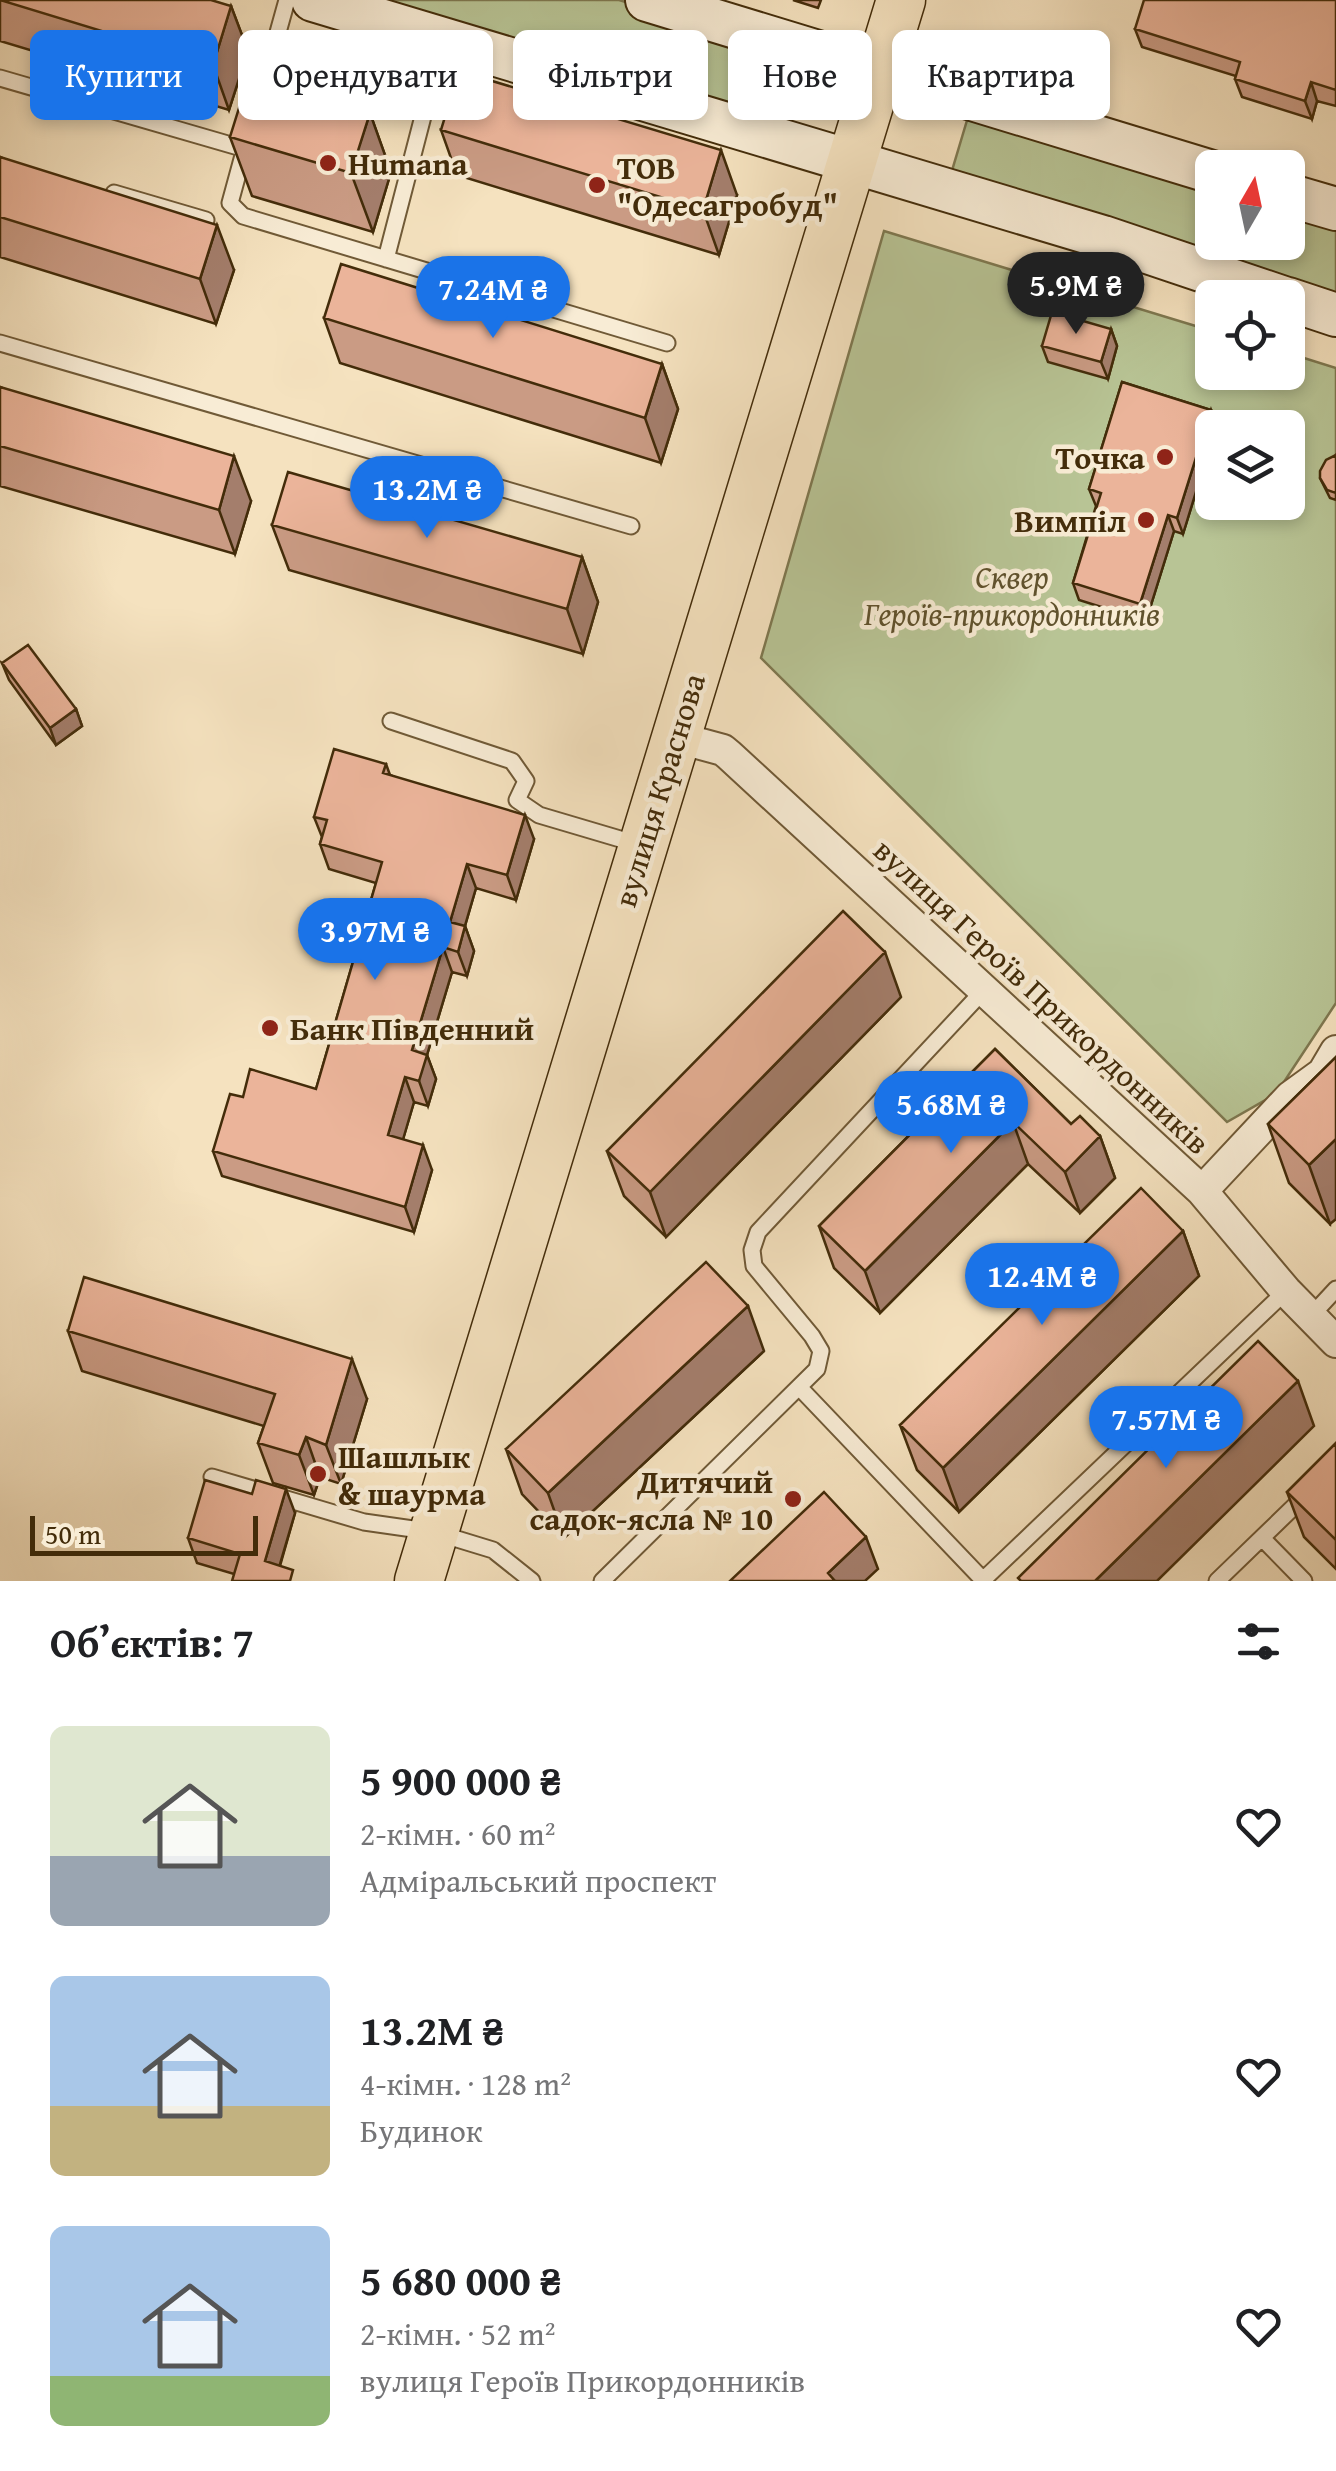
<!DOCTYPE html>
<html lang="uk">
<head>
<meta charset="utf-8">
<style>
	:root { --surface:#fff; --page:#f2f2f2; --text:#202124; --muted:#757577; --accent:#1a73e8 }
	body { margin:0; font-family:"Gentium Book Plus",serif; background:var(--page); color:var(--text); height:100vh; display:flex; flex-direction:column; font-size:38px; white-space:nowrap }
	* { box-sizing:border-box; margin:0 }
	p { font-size:32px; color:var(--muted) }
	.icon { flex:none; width:55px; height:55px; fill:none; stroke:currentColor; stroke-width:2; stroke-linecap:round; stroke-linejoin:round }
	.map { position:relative; height:1581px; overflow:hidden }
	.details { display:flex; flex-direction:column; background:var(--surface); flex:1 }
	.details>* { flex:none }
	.top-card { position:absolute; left:30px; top:30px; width:1278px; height:90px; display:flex; gap:20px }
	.needle { width:65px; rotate:9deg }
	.buttons { position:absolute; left:1195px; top:150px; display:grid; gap:20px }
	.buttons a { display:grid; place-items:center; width:110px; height:110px; border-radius:15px; background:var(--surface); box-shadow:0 5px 15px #0003; font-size:50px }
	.scale { position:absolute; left:30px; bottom:25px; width:228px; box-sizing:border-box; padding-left:10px; border:5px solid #432c0a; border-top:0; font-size:28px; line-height:35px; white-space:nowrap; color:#432c0a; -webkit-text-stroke:8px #f8ecd5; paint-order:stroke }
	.price { position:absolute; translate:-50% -85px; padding:0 22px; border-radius:35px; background:var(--accent); color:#fff; font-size:32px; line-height:65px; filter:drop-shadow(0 2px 5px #0008) }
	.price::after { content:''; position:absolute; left:50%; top:60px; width:30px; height:22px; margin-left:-15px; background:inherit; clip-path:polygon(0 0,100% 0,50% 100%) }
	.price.current { background:#222; color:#fff }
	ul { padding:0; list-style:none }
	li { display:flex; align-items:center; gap:30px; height:250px; padding:0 50px }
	li span { display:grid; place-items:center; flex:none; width:280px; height:200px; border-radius:15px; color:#555 }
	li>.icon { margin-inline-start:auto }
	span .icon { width:120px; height:120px; fill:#fffc; stroke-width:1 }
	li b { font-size:42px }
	h2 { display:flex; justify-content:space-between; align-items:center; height:120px; padding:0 50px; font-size:42px }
	.pill { padding:0 35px; border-radius:15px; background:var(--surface); box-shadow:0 5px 15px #0003; font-size:35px; line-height:90px }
	.pill.current { background:var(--accent); color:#fff }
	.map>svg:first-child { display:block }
	.green { fill:#b8c495; stroke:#7e7850; stroke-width:2.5; fill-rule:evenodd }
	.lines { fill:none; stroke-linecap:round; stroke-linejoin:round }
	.service-casing { stroke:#705a37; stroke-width:19 }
	.minor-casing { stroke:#705a37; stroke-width:34 }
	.secondary-casing { stroke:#432c0a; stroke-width:46 }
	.primary-casing { stroke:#432c0a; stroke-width:51 }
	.service { stroke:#f8ecd5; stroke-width:15 }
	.minor { stroke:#f8ecd5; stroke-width:30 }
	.secondary { stroke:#f8ecd5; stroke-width:42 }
	.primary { stroke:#f5e2bf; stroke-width:48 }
	.wall { fill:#ca9b84; stroke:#432c0a; stroke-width:2.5 }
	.shaded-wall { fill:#a47e6c; stroke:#432c0a; stroke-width:2.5 }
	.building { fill:#ebb49a; stroke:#432c0a; stroke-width:2.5 }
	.poi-dot { fill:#8f2418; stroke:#f8ecd5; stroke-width:4 }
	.labels { text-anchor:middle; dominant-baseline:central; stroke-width:9; stroke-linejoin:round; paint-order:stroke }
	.poi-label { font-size:32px; font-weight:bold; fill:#432c0a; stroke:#f8ecd5; text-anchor:start }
	.park-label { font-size:32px; font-style:italic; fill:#60522d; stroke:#f8ecd5 }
	.street-label { font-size:32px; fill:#432c0a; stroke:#f8ecd5 }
</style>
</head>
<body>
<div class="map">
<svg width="1336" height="1581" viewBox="0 0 1336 1581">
	<rect width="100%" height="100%" fill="#f5e2bf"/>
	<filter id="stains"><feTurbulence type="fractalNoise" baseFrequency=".002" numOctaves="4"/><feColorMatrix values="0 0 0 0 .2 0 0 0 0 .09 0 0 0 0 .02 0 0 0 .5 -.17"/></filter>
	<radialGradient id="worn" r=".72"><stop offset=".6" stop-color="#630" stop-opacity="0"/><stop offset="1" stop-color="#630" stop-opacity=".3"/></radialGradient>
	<!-- green -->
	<path class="green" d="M376 0H619L803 55 784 124Z
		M971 107 1212 179V242H1288V201L1336 216V293L951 174Z
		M884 231 1212 331V372H1288V353L1336 368V1003L1276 1094 1227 1122 761 658ZM1212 428H1288V502H1212Z"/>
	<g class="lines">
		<defs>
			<path id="service" d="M0 78 245 149
				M260 97 287 0
				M245 148 230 203 243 216 667 343
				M114 193 206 220
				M386 259 442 43
				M0 343 631 526
				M391 721 512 761 526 781 517 800 539 815 637 844
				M1311 1316 1336 1289
				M799 1387 984 1581
				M212 1477 364 1522 434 1532 493 1550 532 1581
				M1263 1539 1304 1581
				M983 1580 1286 1291
				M602 1581 817 1369 821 1351 812 1336 754 1266 752 1250 758 1232 984 990
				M1217 1581 1336 1466"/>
			<path id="minor" d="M675 737 723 750 729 755 1202 1191 1286 1291 1336 1342
				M1202 1191 1290 1097 1323 1073 1336 1051"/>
			<path id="secondary" d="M313 0 1103 237 1284 298
				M647 0 1212 172
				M1288 195 1336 209
				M1288 299 1336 315"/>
			<path id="primary" d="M419 1581 901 0"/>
		</defs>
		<!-- service casing -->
		<use href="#service" class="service-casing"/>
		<!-- minor casing -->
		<use href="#minor" class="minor-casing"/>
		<!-- secondary casing -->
		<use href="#secondary" class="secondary-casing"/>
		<!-- primary casing -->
		<use href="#primary" class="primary-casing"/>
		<!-- service -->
		<use href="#service" class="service"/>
		<!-- minor -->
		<use href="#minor" class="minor"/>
		<!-- secondary -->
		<use href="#secondary" class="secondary"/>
		<!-- primary -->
		<use href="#primary" class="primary"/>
	</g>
	<!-- wall -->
	<path class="wall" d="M0 0 231 6 248 51 229 110 0 41Z
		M793 0H821L818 8Z
		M1336 0V106L1317 101 1312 119 1242 97 1235 79 1236 76 1142 47 1135 29Z
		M350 107 370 113 391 172 373 232 252 196 230 137Z
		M441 130 737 195 719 255 457 175Z
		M0 157 234 270 216 324 0 257Z
		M324 318 662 364 678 409 661 463 340 363Z
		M1111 329 1117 346 1108 379 1048 362 1042 346Z
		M1122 382 1211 410 1217 427 1212 428V440L1183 534 1174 531 1146 621 1079 600 1073 583 1096 506 1089 489Z
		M0 387 251 501 235 554 0 486Z
		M1336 455V500L1330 498 1320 478Z
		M272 525 582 557 598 602 583 654 289 570Z
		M2 663 76 709 82 726 56 745 9 680Z
		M386 764 390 775 534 839 516 900 476 888 465 926 474 951 467 976 452 972 427 1055 436 1079 428 1106 414 1102 403 1139 432 1170 414 1232 222 1176 213 1151 243 1097 316 1089 376 883 329 869 320 844 322 837 314 817Z
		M901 997 666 1237 624 1196 607 1151Z
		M995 1049 1071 1124 1100 1136 1115 1178 1080 1213 1028 1164 880 1313 834 1268 819 1226Z
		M1336 1057 1330 1224 1289 1183 1268 1124Z
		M1183 1231 1199 1276 959 1512 917 1470 900 1425Z
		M68 1331 367 1399 341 1484 320 1477 314 1495 273 1483 258 1443 264 1426 82 1371Z
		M764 1351 564 1538 522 1494 506 1449Z
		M1336 1443V1569L1304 1537 1287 1492Z
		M295 1513 280 1566 234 1574 197 1563 188 1538Z"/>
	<!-- shaded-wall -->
	<path class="shaded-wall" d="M231 6 248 51 229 110 213 65Z
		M1311 82 1317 101 1312 119 1305 101Z
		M346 98 361 140 370 113 391 172 373 232 351 173 344 105Z
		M721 150 737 195 719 255 703 210Z
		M217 225 234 270 216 324 200 279Z
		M1111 329 1117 346 1108 379 1101 362Z
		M662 364 678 409 661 463 645 418Z
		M1211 410 1217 427 1212 428V440L1183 534 1177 518Z
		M234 456 251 501 235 554 219 510Z
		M1168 515 1174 531 1146 621 1140 604Z
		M582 557 598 602 583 654 567 609Z
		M76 709 82 726 56 745 50 728Z
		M525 815 534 839 516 900 507 875Z
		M467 864 476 888 459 946 450 922Z
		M465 926 474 951 467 976 458 952Z
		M443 947 452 972 427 1055 436 1079 428 1106 419 1081 412 1050Z
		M885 952 901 997 666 1237 650 1192Z
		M405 1077 414 1102 397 1160 388 1135Z
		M1013 1122 1028 1164 880 1313 865 1271Z
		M1100 1136 1115 1178 1080 1213 1065 1172Z
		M1336 1139V1219L1330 1224 1309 1165Z
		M423 1145 432 1170 414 1232 405 1207Z
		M1183 1231 1199 1276 959 1512 943 1468Z
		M748 1306 764 1351 564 1538 548 1493Z
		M352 1359 367 1399 341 1484 326 1445Z
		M1298 1381 1314 1426 1157 1581H1095Z
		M306 1437 320 1477 314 1495 299 1455Z
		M286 1489 295 1513 275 1581 265 1561Z
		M866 1537 878 1569 865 1581H831L828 1573Z"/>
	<!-- building -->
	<path class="building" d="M0 0H211L231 6 213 65Z
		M1144 0H1336V90L1311 82 1305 101 1235 79 1240 62 1135 29Z
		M459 71 721 150 703 210 441 130Z
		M249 76 272 84 274 76 346 98 344 105 370 113 351 173 230 137Z
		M0 157 217 225 200 279 0 217Z
		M341 264 662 364 645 418 324 318Z
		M1052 312 1111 329 1101 362 1042 346Z
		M1122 382 1211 410 1177 518 1168 515 1140 604 1073 583 1101 493 1089 489Z
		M0 387 234 456 219 510 0 446Z
		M1336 455V493L1327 490 1320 478V471L1326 460Z
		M288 472 582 557 567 609 272 525Z
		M28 645 76 709 50 728 2 663Z
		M334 749 386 764 383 773 525 815 507 875 467 864 450 922 465 926 458 952 443 947 412 1050 427 1055 419 1081 405 1077 388 1135 423 1145 405 1207 213 1151 230 1094 243 1097 250 1069 316 1089 382 862 320 844 327 820 314 817Z
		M843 911 885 952 650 1192 607 1151Z
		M995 1049 1071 1124 1080 1116 1100 1136 1065 1172 1013 1122 865 1271 819 1226Z
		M1336 1057V1139L1309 1165 1268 1124Z
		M1141 1188 1183 1231 943 1468 900 1425Z
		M706 1262 748 1306 548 1493 506 1449Z
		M84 1277 352 1359 326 1445 306 1437 299 1455 258 1443 275 1394 68 1331Z
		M1258 1341 1298 1381 1095 1581H1021L1018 1578Z
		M1336 1443V1540L1287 1492Z
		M205 1480 252 1494 256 1480 286 1489 265 1561 293 1570 290 1581H232L240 1554 188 1538Z
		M824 1492 866 1537 828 1573 835 1581H730Z"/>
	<!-- markers -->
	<g class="poi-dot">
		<circle cx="328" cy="163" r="10"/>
		<circle cx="597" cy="185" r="10"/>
		<circle cx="1165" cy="457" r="10"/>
		<circle cx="1146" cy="520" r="10"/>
		<circle cx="270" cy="1028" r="10"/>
		<circle cx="318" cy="1474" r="10"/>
		<circle cx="793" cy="1499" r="10"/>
	</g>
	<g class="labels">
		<!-- poi labels -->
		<g class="poi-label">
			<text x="348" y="163">Humana</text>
			<text x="617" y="167">ТОВ<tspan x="617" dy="37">"Одесагробуд"</tspan></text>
			<text x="1145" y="457" text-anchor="end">Точка</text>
			<text x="1126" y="520" text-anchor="end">Вимпіл</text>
			<text x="290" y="1028">Банк Південний</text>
			<text x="338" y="1456">Шашлык<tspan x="338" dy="37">&amp; шаурма</tspan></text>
			<text x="773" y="1481" text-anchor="end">Дитячий<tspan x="773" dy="37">садок-ясла № 10</tspan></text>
		</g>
		<!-- park labels -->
		<g class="park-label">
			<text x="1012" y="576">Сквер<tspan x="1012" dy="37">Героїв-прикордонників</tspan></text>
		</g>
		<!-- street labels -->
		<g class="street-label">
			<text transform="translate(659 790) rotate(-73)">вулиця Краснова</text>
			<text transform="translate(1042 996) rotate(43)">вулиця Героїв Прикордонників</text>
		</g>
	</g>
	<rect width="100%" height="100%" filter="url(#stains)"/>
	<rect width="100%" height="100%" fill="url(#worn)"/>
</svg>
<div class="buttons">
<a><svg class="needle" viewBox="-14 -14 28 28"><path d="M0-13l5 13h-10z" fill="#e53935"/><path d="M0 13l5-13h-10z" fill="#757577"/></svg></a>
<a><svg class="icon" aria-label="locate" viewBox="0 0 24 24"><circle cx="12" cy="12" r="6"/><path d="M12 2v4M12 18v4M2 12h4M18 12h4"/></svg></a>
<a><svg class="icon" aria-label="layers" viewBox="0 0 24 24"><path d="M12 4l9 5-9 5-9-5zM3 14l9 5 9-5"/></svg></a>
</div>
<div class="scale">50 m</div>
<b class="price current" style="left:1076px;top:337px">5.9M ₴</b>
<b class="price" style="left:493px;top:341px">7.24M ₴</b>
<b class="price" style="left:427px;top:541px">13.2M ₴</b>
<b class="price" style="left:375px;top:983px">3.97M ₴</b>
<b class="price" style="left:951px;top:1156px">5.68M ₴</b>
<b class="price" style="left:1042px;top:1328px">12.4M ₴</b>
<b class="price" style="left:1166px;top:1471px">7.57M ₴</b>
<div class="top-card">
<a class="pill current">Купити</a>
<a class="pill">Орендувати</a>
<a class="pill">Фільтри</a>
<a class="pill">Нове</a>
<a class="pill">Квартира</a>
</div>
</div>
<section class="details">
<h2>Об’єктів: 7<svg class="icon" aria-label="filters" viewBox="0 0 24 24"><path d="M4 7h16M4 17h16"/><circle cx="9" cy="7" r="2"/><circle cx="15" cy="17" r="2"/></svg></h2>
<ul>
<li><span style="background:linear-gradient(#dfe7d0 65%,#9aa5b1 0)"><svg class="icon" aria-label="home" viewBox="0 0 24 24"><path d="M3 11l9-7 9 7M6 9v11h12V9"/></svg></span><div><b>5 900 000 ₴</b><p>2-кімн. · 60 m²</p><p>Адміральський проспект</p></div><svg class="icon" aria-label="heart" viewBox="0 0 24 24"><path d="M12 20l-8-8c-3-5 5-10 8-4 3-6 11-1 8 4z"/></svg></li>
<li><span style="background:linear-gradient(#a9c7e8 65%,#c2b280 0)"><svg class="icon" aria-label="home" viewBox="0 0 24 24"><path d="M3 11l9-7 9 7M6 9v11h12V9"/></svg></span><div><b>13.2M ₴</b><p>4-кімн. · 128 m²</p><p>Будинок</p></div><svg class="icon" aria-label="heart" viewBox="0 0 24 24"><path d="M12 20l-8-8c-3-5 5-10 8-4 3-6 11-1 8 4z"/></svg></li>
<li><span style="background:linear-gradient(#a9c7e8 75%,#8fb573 0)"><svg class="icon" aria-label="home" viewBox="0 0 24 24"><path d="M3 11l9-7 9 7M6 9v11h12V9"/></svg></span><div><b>5 680 000 ₴</b><p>2-кімн. · 52 m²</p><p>вулиця Героїв Прикордонників</p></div><svg class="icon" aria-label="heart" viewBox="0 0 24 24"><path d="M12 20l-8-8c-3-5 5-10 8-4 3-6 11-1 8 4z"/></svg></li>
</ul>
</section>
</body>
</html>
